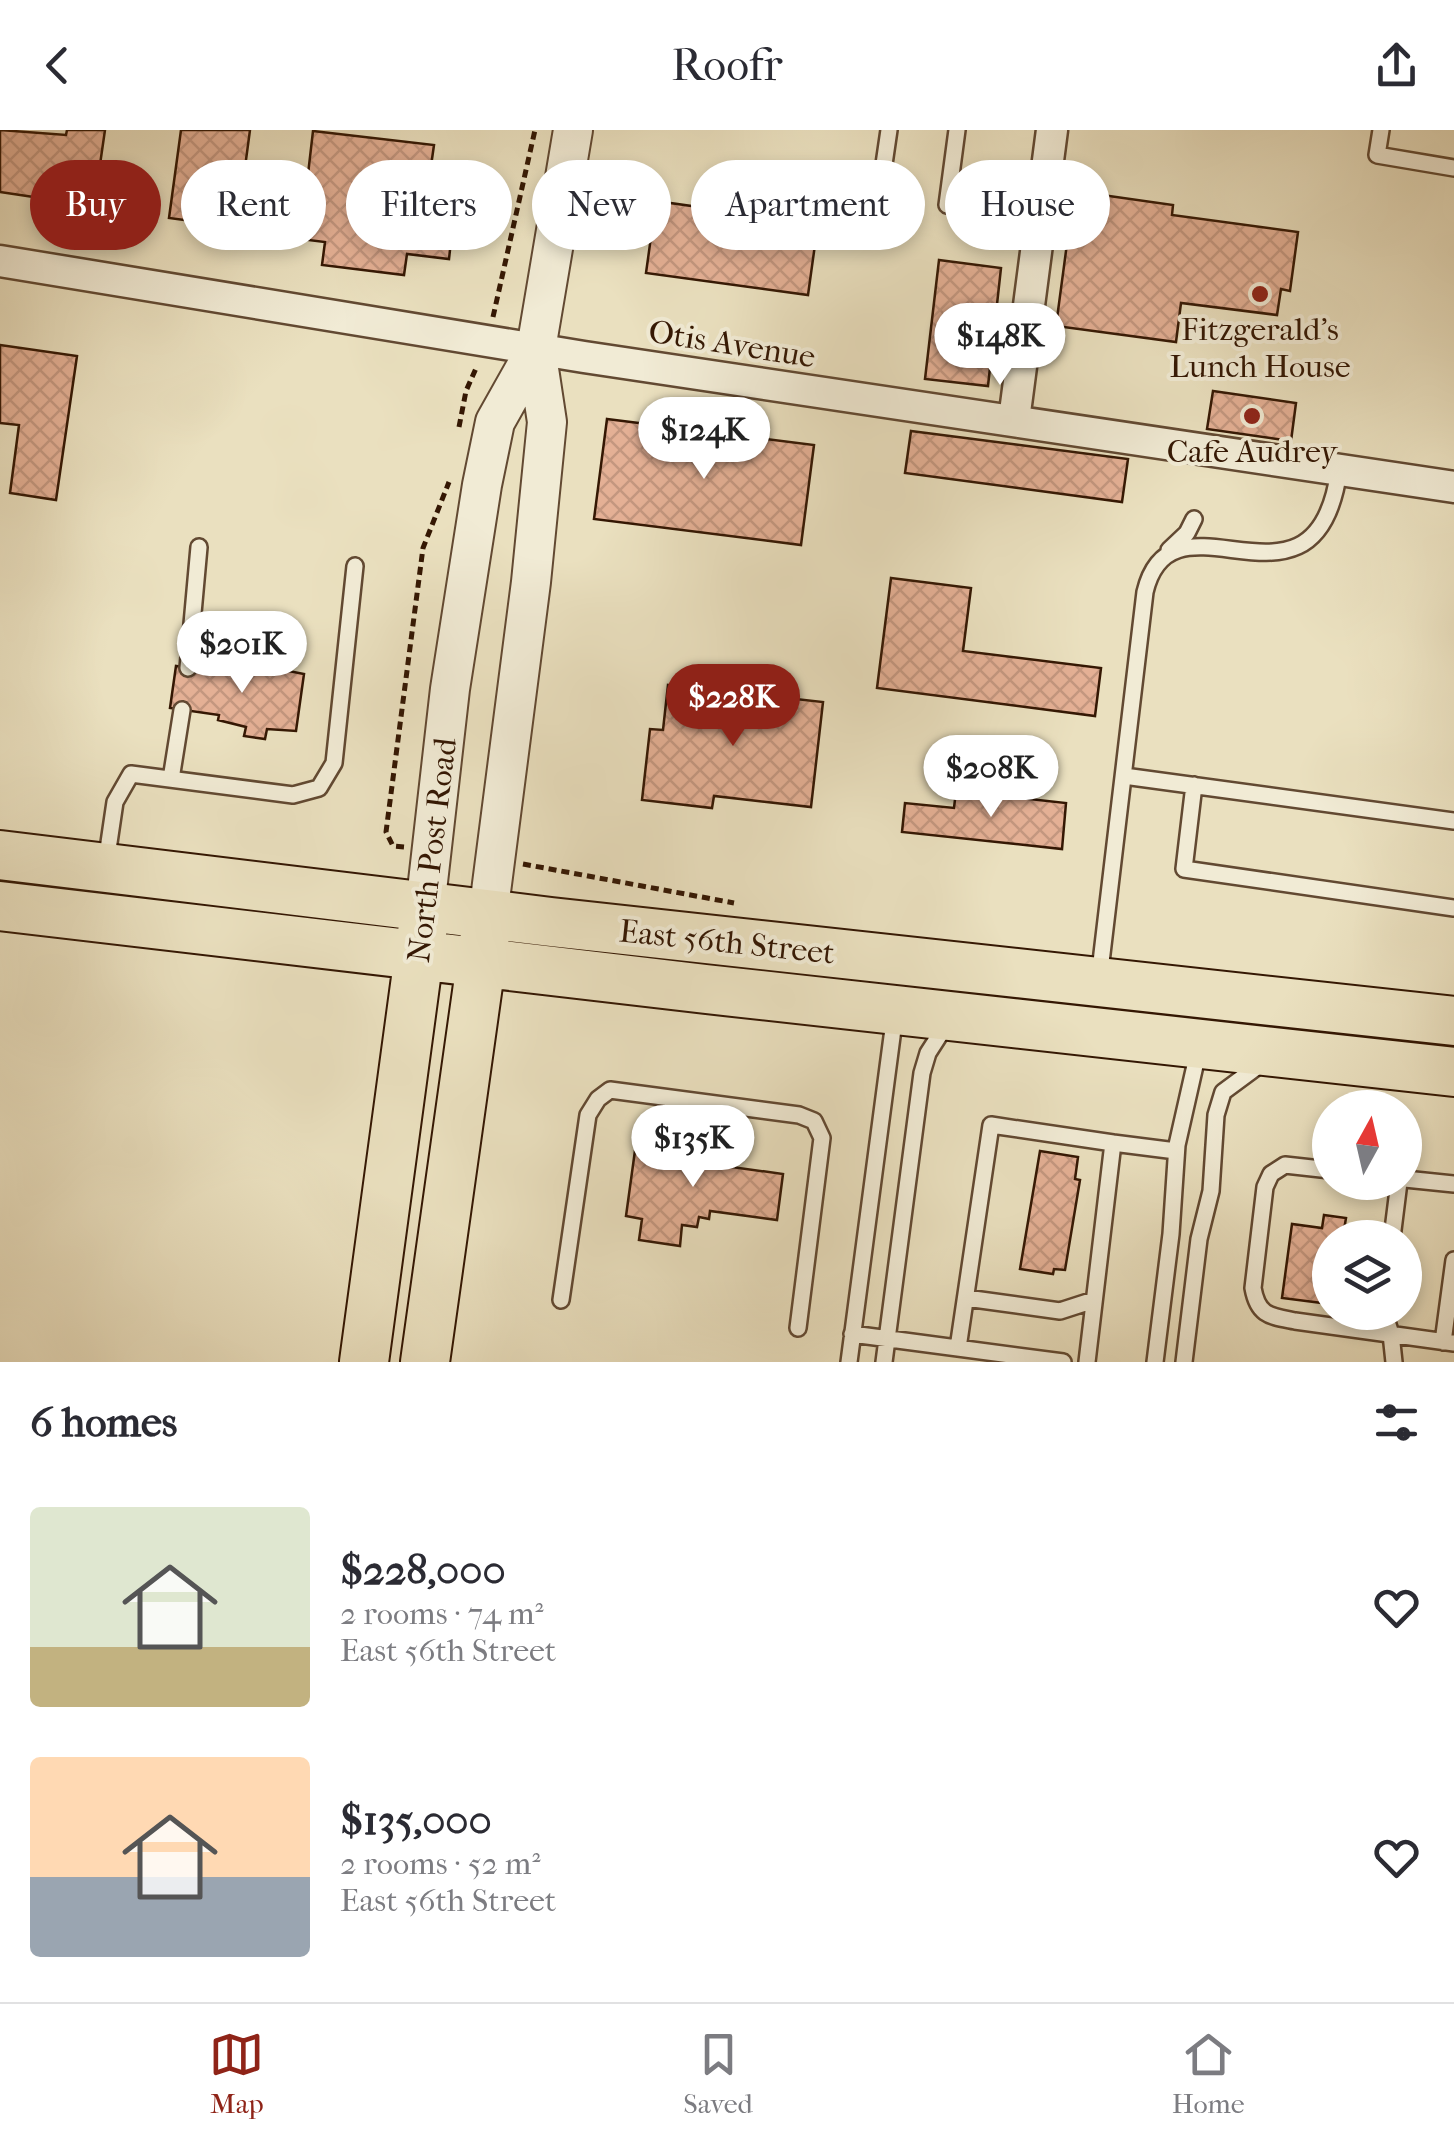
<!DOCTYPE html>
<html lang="en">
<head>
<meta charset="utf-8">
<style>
	:root { --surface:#fff; --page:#f7f7f7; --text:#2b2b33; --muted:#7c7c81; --line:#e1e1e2; --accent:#8f2418 }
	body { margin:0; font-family:"IM FELL French Canon",serif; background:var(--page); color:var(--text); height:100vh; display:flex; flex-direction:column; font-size:38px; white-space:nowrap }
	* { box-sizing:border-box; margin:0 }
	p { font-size:32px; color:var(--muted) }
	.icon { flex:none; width:55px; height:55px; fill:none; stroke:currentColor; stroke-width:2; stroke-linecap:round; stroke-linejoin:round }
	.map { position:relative; height:1232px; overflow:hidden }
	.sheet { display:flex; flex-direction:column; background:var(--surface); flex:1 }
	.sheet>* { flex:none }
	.top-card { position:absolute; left:30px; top:30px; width:1395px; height:90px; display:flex; gap:20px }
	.needle { width:65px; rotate:8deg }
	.tools { position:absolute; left:1312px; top:960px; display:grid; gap:20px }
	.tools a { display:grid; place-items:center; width:110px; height:110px; border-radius:50%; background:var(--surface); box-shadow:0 5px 15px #0003; font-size:50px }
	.price { position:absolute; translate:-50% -85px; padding:0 22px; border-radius:35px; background:#fff; color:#222; font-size:32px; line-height:65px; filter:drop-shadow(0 2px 5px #0008) }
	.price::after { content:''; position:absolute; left:50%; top:60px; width:30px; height:22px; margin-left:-15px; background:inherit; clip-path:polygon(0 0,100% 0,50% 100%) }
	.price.current { background:var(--accent); color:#fff }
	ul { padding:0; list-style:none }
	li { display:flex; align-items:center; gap:30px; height:250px; padding:0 30px }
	li span { display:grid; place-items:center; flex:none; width:280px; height:200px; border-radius:10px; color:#555 }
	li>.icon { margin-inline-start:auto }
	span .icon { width:120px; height:120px; fill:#fffc; stroke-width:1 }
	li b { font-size:42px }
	h2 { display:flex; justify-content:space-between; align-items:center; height:120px; padding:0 30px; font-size:42px }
	.chip { padding:0 35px; border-radius:45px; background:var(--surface); box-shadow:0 5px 15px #0003; font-size:35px; line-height:90px }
	.chip.current { background:var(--accent); color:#fff }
	header { display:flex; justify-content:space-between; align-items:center; height:130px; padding:0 30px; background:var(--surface); font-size:45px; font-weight:600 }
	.menu { display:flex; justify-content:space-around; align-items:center; height:140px; border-top:2px solid var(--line); background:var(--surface); font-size:28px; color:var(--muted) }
	.menu a { display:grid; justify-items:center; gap:5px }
	.menu .current { color:var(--accent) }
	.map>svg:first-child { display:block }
	.building { fill:url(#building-cross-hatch); stroke:#341703; stroke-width:2.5 }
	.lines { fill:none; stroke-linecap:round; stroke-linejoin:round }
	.service-casing { stroke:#624932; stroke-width:20 }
	.minor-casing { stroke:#624932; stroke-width:35 }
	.tertiary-casing { stroke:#624932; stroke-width:42 }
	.primary-casing { stroke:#341703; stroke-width:52 }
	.path { stroke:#341703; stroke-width:5; stroke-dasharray:8 5; stroke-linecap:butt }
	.service { stroke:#f1ebd5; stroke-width:15 }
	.minor { stroke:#f1ebd5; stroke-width:30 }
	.tertiary { stroke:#f1ebd5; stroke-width:38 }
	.primary { stroke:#eae0bf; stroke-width:48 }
	.poi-dot { fill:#8f2418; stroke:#f1ebd5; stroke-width:4 }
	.labels { text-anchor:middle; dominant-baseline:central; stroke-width:8; stroke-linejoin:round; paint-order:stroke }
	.poi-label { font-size:32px; fill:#341703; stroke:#f1ebd5 }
	.street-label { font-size:32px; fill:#341703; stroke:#f1ebd5 }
</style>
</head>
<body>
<header><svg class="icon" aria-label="back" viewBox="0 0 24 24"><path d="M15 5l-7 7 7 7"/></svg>Roofr<svg class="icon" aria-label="share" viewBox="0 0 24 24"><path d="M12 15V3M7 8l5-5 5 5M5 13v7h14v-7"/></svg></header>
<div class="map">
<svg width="1454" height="1232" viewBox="0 0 1454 1232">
	<defs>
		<pattern id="building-cross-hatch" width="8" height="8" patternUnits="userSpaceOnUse" patternTransform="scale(2.5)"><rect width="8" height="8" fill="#e4b095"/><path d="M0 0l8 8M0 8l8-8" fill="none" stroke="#c4977f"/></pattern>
	</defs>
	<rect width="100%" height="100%" fill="#eae0bf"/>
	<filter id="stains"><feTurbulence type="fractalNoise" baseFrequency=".002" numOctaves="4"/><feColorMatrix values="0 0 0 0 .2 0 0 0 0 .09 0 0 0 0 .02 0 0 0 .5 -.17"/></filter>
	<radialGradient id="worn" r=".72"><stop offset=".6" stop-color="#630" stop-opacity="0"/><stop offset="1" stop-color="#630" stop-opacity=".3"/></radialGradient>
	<!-- building -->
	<path class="building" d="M0 0 66 5 67 0H105L94 76 0 62Z
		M181 0H250L237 97 169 88Z
		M313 1 434 15 428 57 445 59 441 92 453 93 449 129 407 124 404 145 322 135 325 112 284 107 288 77 304 79Z
		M716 58 759 64 756 85 818 93 808 165 646 143 656 71 713 79Z
		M1074 61 1173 75 1172 85 1298 102 1290 161 1281 159 1277 185 1181 173 1176 212 1056 196Z
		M939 130 1001 138 988 256 925 249Z
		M0 215 77 226 56 370 10 363 19 295 0 293Z
		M1213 261 1296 273 1291 311 1207 299Z
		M607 289 814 315 801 415 594 389Z
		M911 301 1128 329 1122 372 905 343Z
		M891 448 971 458 963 521 1101 538 1095 586 877 558Z
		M223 534 253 538V534L304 544 296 601 267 599 265 609 244 606 246 597 218 590 219 585 170 578 176 536 222 543Z
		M668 555 823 572 811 677 714 666 712 678 642 670 650 599 663 600Z
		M956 661 1066 673 1062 719 902 702 905 673 954 678Z
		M637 1006 706 1016 703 1033 783 1044 777 1090 710 1081 709 1089 699 1087 697 1097 682 1095 680 1116 639 1110 642 1089 626 1086Z
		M1040 1021 1078 1027 1075 1049 1080 1050 1065 1140 1054 1139 1053 1144 1020 1139Z
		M1324 1085 1346 1088 1344 1100 1371 1104V1108H1330V1174L1282 1168 1292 1094 1322 1098Z"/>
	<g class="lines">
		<defs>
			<path id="service" d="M1381 0 1377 25 1454 38
				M886 65 883 41 889 0
				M947 75 957 0
				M1169 420 1187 403 1194 389
				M188 538 199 417
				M1124 646 1454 691
				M171 649 182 580
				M1194 655 1184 739 1454 778
				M106 733 115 672 131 644 293 665 319 658 334 633 355 436
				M1099 849 1145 462C1172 348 1316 507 1339 340
				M1330 1040 1285 1035 1271 1044 1265 1057 1253 1158C1258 1186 1270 1186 1295 1191L1454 1213
				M1405 1049 1454 1054
				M1392 1108 1399 1052
				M966 1168 1060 1181 1094 1170
				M561 1170 588 985 598 969 610 960 799 985 814 991 822 1008 798 1198
				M1384 1182 1391 1204 1394 1232
				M852 1204 1063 1232
				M1443 1212 1454 1130
				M958 1218 991 995 1113 1013
				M849 1232 895 884
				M884 1232 922 943 928 923 946 895
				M1087 1232 1113 1013 1176 1021
				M1155 1232 1171 1104 1177 1015 1199 918
				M1184 1232 1199 1109 1211 1061 1216 985 1223 962 1265 931"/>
			<path id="minor" d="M0 131 584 227 1454 357
				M1014 290 1052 0"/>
			<path id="tertiary" d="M425 778 450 559 482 355 495 292 536 219
				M488 785 531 452 547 292 536 219 573 0"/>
			<path id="primary" d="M0 725 551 792 1454 891
				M0 776 706 859 1454 942
				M364 1232 423 796
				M425 1232 485 805"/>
		</defs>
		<!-- service casing -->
		<use href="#service" class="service-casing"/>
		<!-- minor casing -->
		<use href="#minor" class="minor-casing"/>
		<!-- tertiary casing -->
		<use href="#tertiary" class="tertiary-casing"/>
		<!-- primary casing -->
		<use href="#primary" class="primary-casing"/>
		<!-- path -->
		<path class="path" d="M493 187 535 0
			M459 297 466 261 477 236
			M404 717 393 716 386 702 423 418 449 352
			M523 734 734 773"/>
		<!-- service -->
		<use href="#service" class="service"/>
		<!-- minor -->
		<use href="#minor" class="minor"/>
		<!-- tertiary -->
		<use href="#tertiary" class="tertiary"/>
		<!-- primary -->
		<use href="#primary" class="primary"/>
	</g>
	<!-- markers -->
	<g class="poi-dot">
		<circle cx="1260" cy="164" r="10"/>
		<circle cx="1252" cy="286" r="10"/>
	</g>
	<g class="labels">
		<!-- poi labels -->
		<g class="poi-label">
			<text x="1260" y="199">Fitzgerald's<tspan x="1260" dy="37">Lunch House</tspan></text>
			<text x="1252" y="321">Cafe Audrey</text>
		</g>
		<!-- street labels -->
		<g class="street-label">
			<text transform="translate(732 214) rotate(9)">Otis Avenue</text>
			<text transform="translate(432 720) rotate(-83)">North Post Road</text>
			<text transform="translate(727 812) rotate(6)">East 56th Street</text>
		</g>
	</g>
	<rect width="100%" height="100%" filter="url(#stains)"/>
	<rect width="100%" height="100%" fill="url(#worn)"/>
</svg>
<div class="tools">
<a><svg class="needle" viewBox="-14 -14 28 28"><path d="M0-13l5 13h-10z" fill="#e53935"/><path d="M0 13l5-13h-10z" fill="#7c7c81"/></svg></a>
<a><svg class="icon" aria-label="layers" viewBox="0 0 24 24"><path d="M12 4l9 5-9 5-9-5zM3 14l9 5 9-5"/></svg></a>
</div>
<b class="price" style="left:1000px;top:258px">$148K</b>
<b class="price" style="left:704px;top:352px">$124K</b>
<b class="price" style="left:242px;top:566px">$201K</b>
<b class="price current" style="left:733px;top:619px">$228K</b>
<b class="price" style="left:991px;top:690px">$208K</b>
<b class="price" style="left:693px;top:1060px">$135K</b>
<div class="top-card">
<a class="chip current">Buy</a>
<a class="chip">Rent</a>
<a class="chip">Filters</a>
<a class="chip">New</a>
<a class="chip">Apartment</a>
<a class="chip">House</a>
</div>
</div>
<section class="sheet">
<h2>6 homes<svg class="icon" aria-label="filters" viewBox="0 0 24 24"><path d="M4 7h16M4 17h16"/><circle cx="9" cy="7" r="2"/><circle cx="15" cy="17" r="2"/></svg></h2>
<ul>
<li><span style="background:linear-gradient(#dfe7d0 70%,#c2b280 0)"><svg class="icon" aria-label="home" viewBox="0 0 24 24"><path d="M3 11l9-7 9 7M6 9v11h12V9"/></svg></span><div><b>$228,000</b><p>2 rooms · 74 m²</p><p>East 56th Street</p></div><svg class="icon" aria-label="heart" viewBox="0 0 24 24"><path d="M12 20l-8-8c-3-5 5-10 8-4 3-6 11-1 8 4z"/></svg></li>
<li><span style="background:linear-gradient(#ffd9b3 60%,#9aa5b1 0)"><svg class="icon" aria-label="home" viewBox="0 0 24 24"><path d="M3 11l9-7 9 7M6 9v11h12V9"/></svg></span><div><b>$135,000</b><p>2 rooms · 52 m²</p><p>East 56th Street</p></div><svg class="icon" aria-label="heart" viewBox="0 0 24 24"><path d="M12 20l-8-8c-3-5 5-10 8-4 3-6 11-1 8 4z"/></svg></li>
</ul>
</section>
<nav class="menu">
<a class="current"><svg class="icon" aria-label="map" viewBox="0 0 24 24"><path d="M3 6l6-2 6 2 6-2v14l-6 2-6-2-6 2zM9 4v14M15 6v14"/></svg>Map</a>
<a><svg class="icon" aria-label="saved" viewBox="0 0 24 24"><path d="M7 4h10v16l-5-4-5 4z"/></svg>Saved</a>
<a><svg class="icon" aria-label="home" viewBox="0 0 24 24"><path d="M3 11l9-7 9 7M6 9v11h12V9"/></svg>Home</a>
</nav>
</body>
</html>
